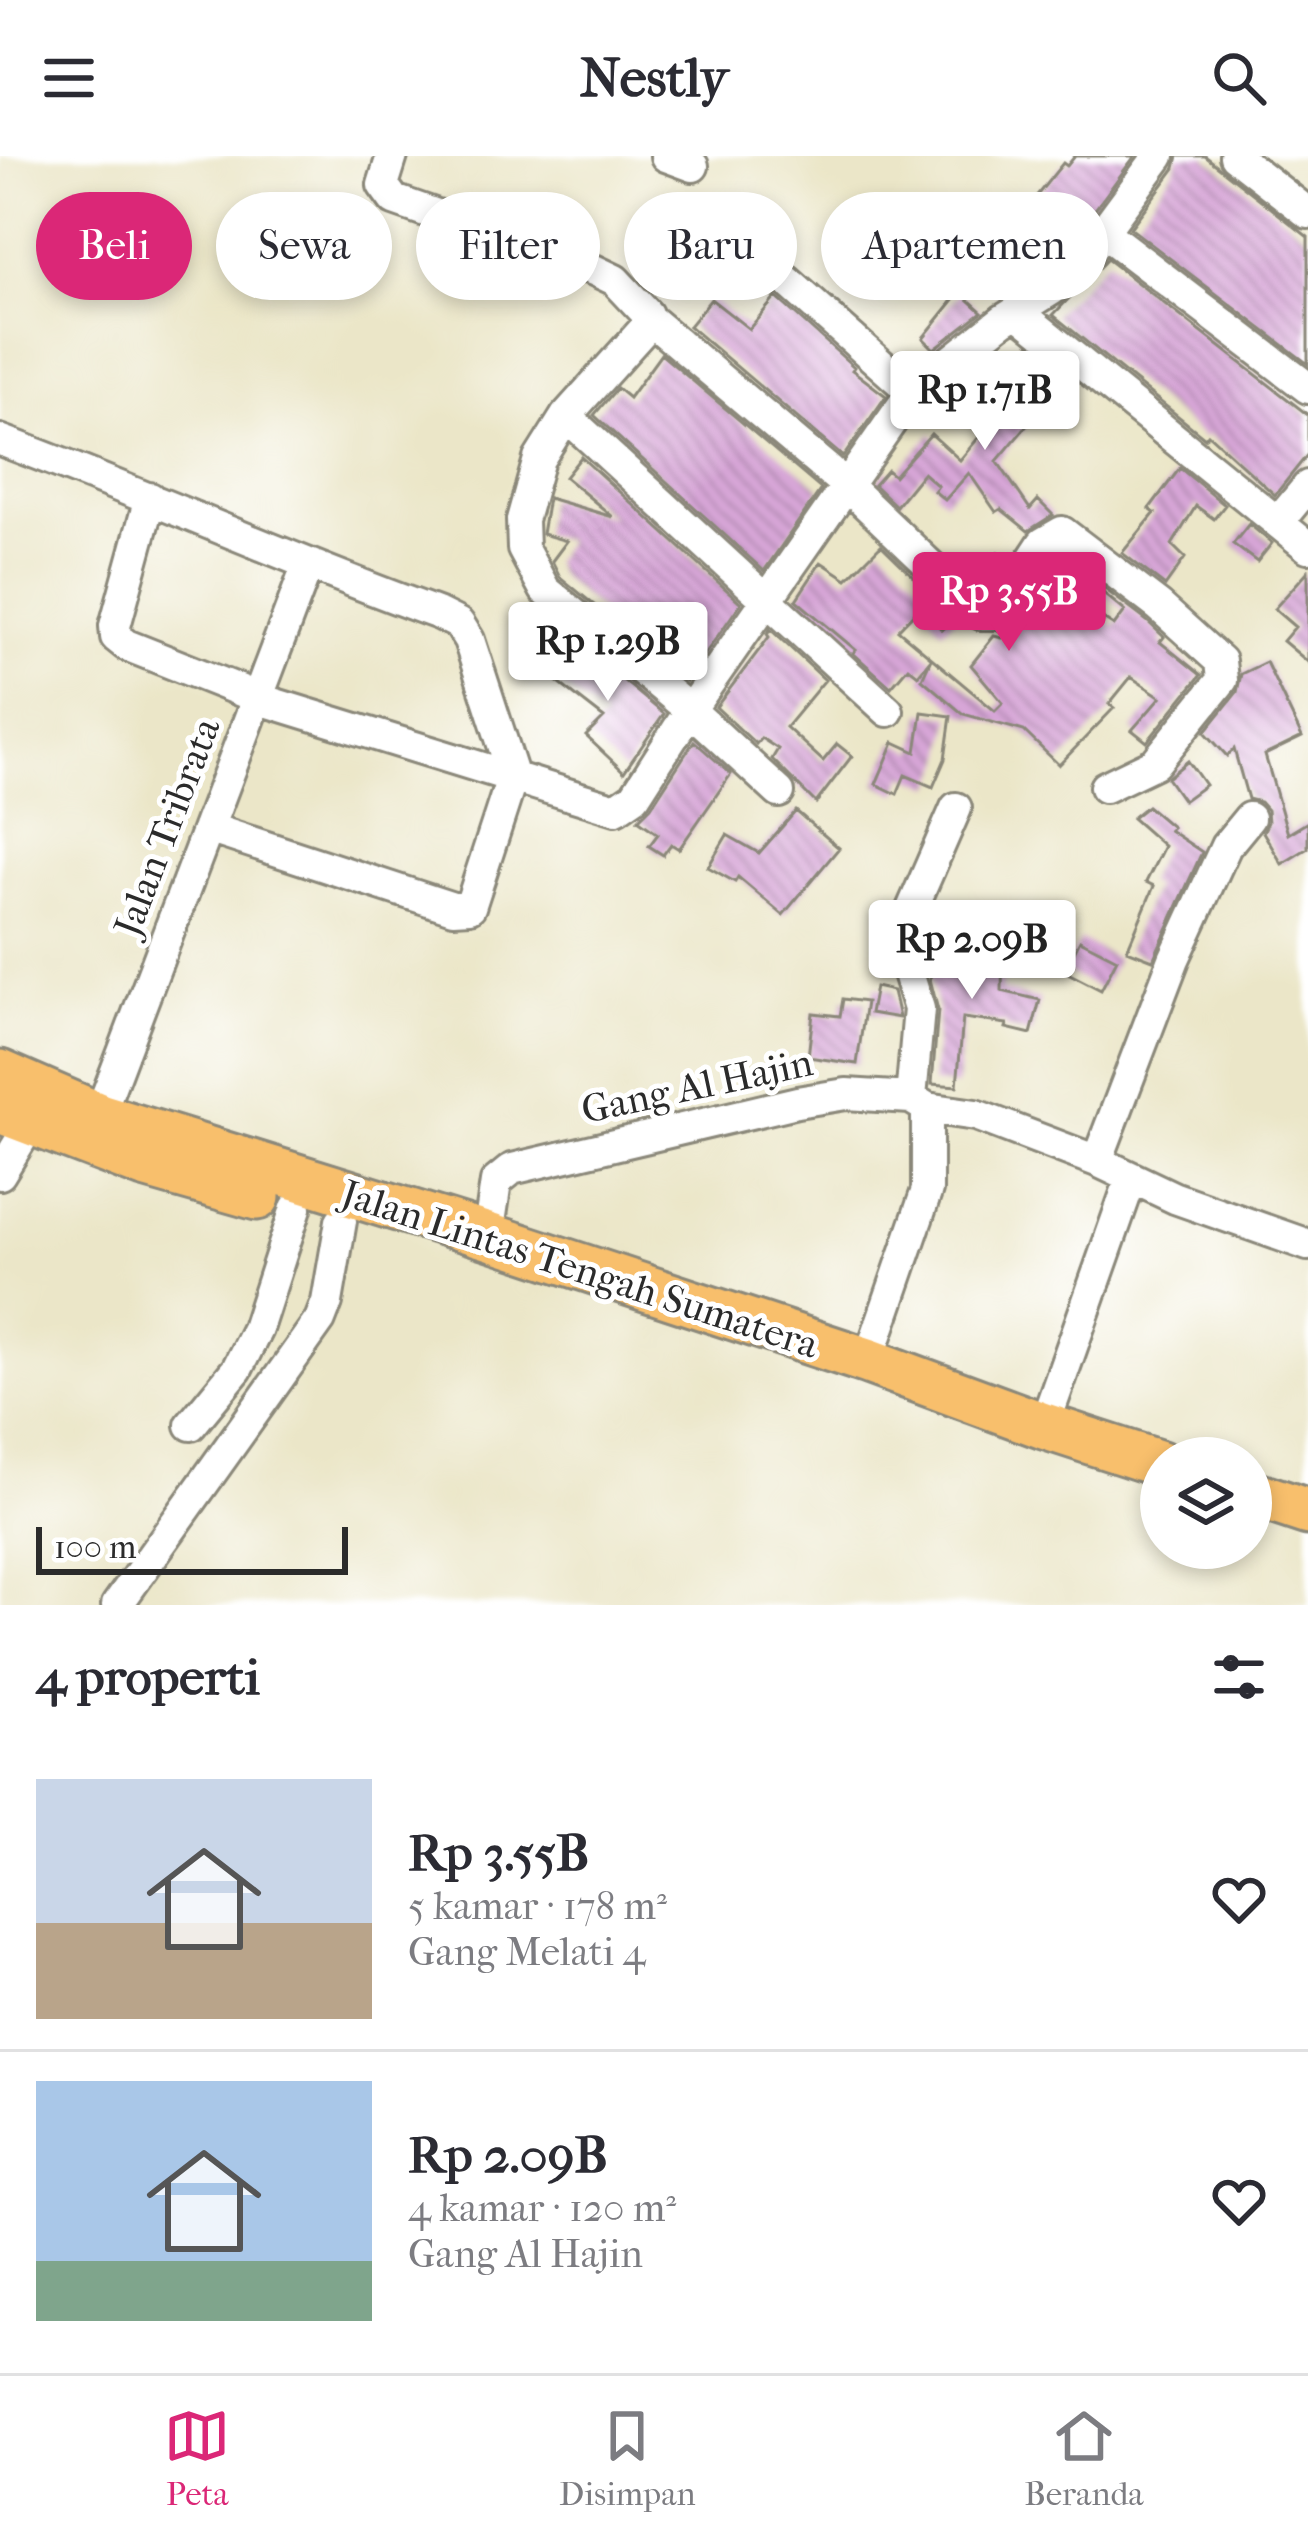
<!DOCTYPE html>
<html lang="id">
<head>
<meta charset="utf-8">
<style>
	:root { --surface:#fff; --page:#f7f7f7; --text:#2b2b33; --muted:#7c7c81; --line:#e1e1e2; --accent:#db2777 }
	body { margin:0; font-family:"IM FELL French Canon",serif; background:var(--page); color:var(--text); height:100vh; display:flex; flex-direction:column; font-size:45px; white-space:nowrap }
	* { box-sizing:border-box; margin:0 }
	p { font-size:39px; color:var(--muted) }
	.icon { flex:none; width:66px; height:66px; fill:none; stroke:currentColor; stroke-width:2; stroke-linecap:round; stroke-linejoin:round }
	.map { position:relative; height:1449px; overflow:hidden }
	.panel { display:flex; flex-direction:column; background:var(--surface); flex:1 }
	.panel>* { flex:none }
	.hud { position:absolute; left:36px; top:36px; width:1236px; height:108px; display:flex; gap:24px }
	.fabs { position:absolute; left:1140px; top:1281px; display:grid; gap:24px }
	.fabs a { display:grid; place-items:center; width:132px; height:132px; border-radius:50%; background:var(--surface); box-shadow:0 6px 18px #0003; font-size:60px }
	.scale { position:absolute; left:36px; bottom:30px; width:312px; box-sizing:border-box; padding-left:12px; border:6px solid #2b2b2b; border-top:0; font-size:33px; line-height:42px; white-space:nowrap; color:#2b2b2b; -webkit-text-stroke:9px #fff; paint-order:stroke }
	.price { position:absolute; translate:-50% -102px; padding:0 27px; border-radius:12px; background:#fff; color:#222; font-size:39px; line-height:78px; filter:drop-shadow(0 3px 6px #0008) }
	.price::after { content:''; position:absolute; left:50%; top:72px; width:36px; height:27px; margin-left:-18px; background:inherit; clip-path:polygon(0 0,100% 0,50% 100%) }
	.price.on { background:var(--accent); color:#fff }
	ul { padding:0; list-style:none }
	li { display:flex; align-items:center; gap:36px; height:300px; padding:0 36px }
	li+li { border-top:3px solid var(--line) }
	li span { display:grid; place-items:center; flex:none; width:336px; height:240px; border-radius:0px; color:#555 }
	li>.icon { margin-inline-start:auto }
	span .icon { width:144px; height:144px; fill:#fffc; stroke-width:1 }
	li b { font-size:51px }
	h2 { display:flex; justify-content:space-between; align-items:center; height:144px; padding:0 36px; font-size:51px }
	.chip { padding:0 42px; border-radius:54px; background:var(--surface); box-shadow:0 6px 18px #0003; font-size:42px; line-height:108px }
	.chip.on { background:var(--accent); color:#fff }
	header { display:flex; justify-content:space-between; align-items:center; height:156px; padding:0 36px; background:var(--surface); font-size:54px; font-weight:700 }
	.menu { display:flex; justify-content:space-around; align-items:center; height:168px; border-top:3px solid var(--line); background:var(--surface); font-size:33px; color:var(--muted) }
	.menu a { display:grid; justify-items:center; gap:6px }
	.menu .on { color:var(--accent) }
	.map>svg:first-child { display:block }
	.building { fill:url(#building-back-hatch) }
	.lines { fill:none; stroke-linecap:round; stroke-linejoin:round }
	.minor-casing { stroke:#8b887a; stroke-width:36 }
	.highway-casing { stroke:#8b887a; stroke-width:51 }
	.minor { stroke:#fff; stroke-width:30 }
	.highway { stroke:#f8bf6c; stroke-width:45 }
	.labels { text-anchor:middle; dominant-baseline:central; stroke-width:10; stroke-linejoin:round; paint-order:stroke }
	.street-label { font-size:39px; fill:#2b2b2b; stroke:#fff }
</style>
</head>
<body>
<header><svg class="icon" aria-label="menu" viewBox="0 0 24 24"><path d="M4 6h16M4 12h16M4 18h16"/></svg>Nestly<svg class="icon" aria-label="search" viewBox="0 0 24 24"><circle cx="10" cy="10" r="6"/><path d="M15 15l6 6"/></svg></header>
<div class="map">
<svg width="1308" height="1449" viewBox="0 0 1308 1449">
	<defs>
		<pattern id="building-back-hatch" width="6" height="6" patternUnits="userSpaceOnUse" patternTransform="scale(3)"><rect width="6" height="6" fill="#d7a6d7"/><path d="M-1 5l2 2M0 0l6 6M5-1l2 2" fill="none" stroke="#af87af"/></pattern>
	</defs>
	<rect width="100%" height="100%" fill="#fff"/>
	<filter id="ink" filterUnits="userSpaceOnUse"><feTurbulence type="fractalNoise" baseFrequency=".00833" numOctaves="2"/><feDisplacementMap in="SourceGraphic" scale="24" xChannelSelector="R" yChannelSelector="G"/><feConvolveMatrix kernelMatrix="1 2 1 2 8 2 1 2 1" color-interpolation-filters="sRGB"/></filter>
	<filter id="wash" filterUnits="userSpaceOnUse"><feTurbulence type="fractalNoise" baseFrequency=".004" numOctaves="4" result="noise"/><feDisplacementMap in="SourceGraphic" scale="48" xChannelSelector="R" yChannelSelector="G"/><feGaussianBlur stdDeviation="2.7" result="paint"/><feColorMatrix in="noise" values="0 0 0 0 0 0 0 0 0 0 0 0 0 0 0 0 0 1.4 0 .05"/><feComposite in="paint" operator="in"/></filter>
	<g filter="url(#wash)">
		<rect width="100%" height="100%" fill="#ebe6c8"/>
		<g id="blocks">
			<!-- building -->
			<path class="building" d="M1075 0H1135L1073 83 1051 107 1047 104 1035 121 1024 128 1016 122 1000 140 973 121 987 105 993 110 1016 79 1009 74 1063 7 1067 10Z
				M1178 0H1205L1308 81V208L1130 72 1175 12Z
				M1107 103 1308 259V298L1275 339 1208 278 1205 282 1053 159Z
				M960 136 982 156 934 193 923 182Z
				M776 141 854 211 852 214 886 240 843 301 689 170 711 143 749 173Z
				M1024 194 1069 230 1045 258 1040 254 997 305 1030 353 1038 344 1053 359 1028 375 1001 353 996 356 969 317 945 344 934 335 938 330 923 317 896 350 874 329 887 314 894 320 931 278 960 304 998 258 1006 264 1033 232 1009 210Z
				M661 198 821 333 764 415 594 259 617 232 629 242Z
				M581 301 741 447 686 525 560 421 552 405 567 385 542 378 548 342 613 361 565 321Z
				M1180 312 1225 349 1214 363 1196 350 1172 389 1185 402 1165 430 1122 397 1155 357 1149 353Z
				M1249 368 1272 387 1257 406 1233 388Z
				M881 389 956 462 942 474 922 449 898 474 995 555 1003 547 971 509 994 480 1002 482 1043 424 1114 470 1125 455 1095 430 1097 427 1147 465 1164 481 1160 486 1201 519 1147 586 1132 574 1161 541 1131 521 1109 548 1114 552 1059 609 1024 575 963 558 922 523 931 503 918 519 908 511 891 531 853 497 856 494 796 444 821 406 847 423Z
				M999 396 1010 402 989 434 978 427Z
				M1308 415V506L1283 485 1295 471 1274 453Z
				M770 473 825 524 786 571 823 605 837 588 852 600 816 647 772 603 778 593 761 582 756 588 716 551 769 481 767 478Z
				M576 485 664 558 624 616 586 580 604 562 546 517Z
				M1266 506 1302 581 1265 599 1288 678 1308 666V692L1282 708 1263 676 1268 666 1267 654 1260 646 1248 643 1234 593 1227 600 1205 576 1237 536 1241 518Z
				M922 556 951 560 945 603 933 631 905 619 897 638 876 628 894 586 916 596Z
				M694 585 731 618 679 693 671 688 663 699 649 690 658 678 638 664 651 651Z
				M1188 605 1205 629 1183 645 1167 622Z
				M1147 650 1172 671 1169 674 1202 696 1153 804 1127 794 1154 730 1146 726 1164 690 1132 662Z
				M796 655 839 692 783 759 738 721 735 726 708 711 727 679 759 697Z
				M1080 784 1117 803 1101 834 1064 815Z
				M975 787 1003 788 1002 835 1040 844 1031 878 1006 872 1007 868 963 862 957 930 932 928 938 854 930 823 936 790 974 797Z
				M875 831 893 835 899 862 870 857Z
				M843 843 866 846 857 908 808 901 813 857 840 860Z"/>
		</g>
	</g>
	<g filter="url(#ink)">
		<use href="#blocks" fill-opacity="0" stroke="#8b887a" stroke-width="3"/>
		<g class="lines">
			<defs>
				<path id="minor" d="M392 0 383 29 394 44 594 114 615 124 647 158V170L566 260 539 303 522 364 523 393 545 434 690 554 779 636
					M666 0 693 10
					M1235 0 1308 57
					M1103 76 1308 232
					M750 92 912 236
					M1017 155 1308 391
					M648 162 845 328 981 458H994L1001 451 1043 387 1062 376 1159 450 1220 505 1222 524 1155 607 1105 631
					M566 260 888 555
					M0 284C148 339 291 405 439 458L459 468 469 484 513 619 470 751 453 752 208 672
					M150 342 115 470 116 481 126 489 269 546 616 653 635 640 690 554 912 236 1003 164 1051 134 1088 96 1159 0
					M1279 365 1308 330
					M911 942 919 853 908 817 909 760 956 652
					M99 960 307 411
					M1097 1005 1174 803 1226 690 1249 662
					M0 1018 31 967
					M488 1080 496 1026 512 1013 797 946 846 938 911 942 927 952 976 959 1097 1005 1175 1042 1308 1089
					M868 1205 927 1034V952
					M191 1269 237 1213 257 1173 296 1052
					M1044 1270 1131 1023
					M117 1449 320 1164 327 1146 341 1065"/>
				<path id="highway" d="M0 917 99 960 488 1080 868 1205 1044 1270 1161 1308
					M0 954 144 1009 257 1041
					M1251 1337 1308 1356"/>
			</defs>
			<!-- minor casing -->
			<use href="#minor" class="minor-casing"/>
			<!-- highway casing -->
			<use href="#highway" class="highway-casing"/>
			<!-- minor -->
			<use href="#minor" class="minor"/>
			<!-- highway -->
			<use href="#highway" class="highway"/>
		</g>
	</g>
	<g class="labels">
		<!-- street labels -->
		<g class="street-label">
			<text transform="translate(167 671) rotate(-69)">Jalan Tribrata</text>
			<text transform="translate(697 930) rotate(-12)">Gang Al Hajin</text>
			<text transform="translate(580 1113) rotate(18)">Jalan Lintas Tengah Sumatera</text>
		</g>
	</g>
</svg>
<div class="fabs">
<a><svg class="icon" aria-label="layers" viewBox="0 0 24 24"><path d="M12 4l9 5-9 5-9-5zM3 14l9 5 9-5"/></svg></a>
</div>
<div class="scale">100 m</div>
<b class="price" style="left:985px;top:297px">Rp 1.71B</b>
<b class="price on" style="left:1009px;top:498px">Rp 3.55B</b>
<b class="price" style="left:608px;top:548px">Rp 1.29B</b>
<b class="price" style="left:972px;top:846px">Rp 2.09B</b>
<div class="hud">
<a class="chip on">Beli</a>
<a class="chip">Sewa</a>
<a class="chip">Filter</a>
<a class="chip">Baru</a>
<a class="chip">Apartemen</a>
</div>
</div>
<section class="panel">
<h2>4 properti<svg class="icon" aria-label="filters" viewBox="0 0 24 24"><path d="M4 7h16M4 17h16"/><circle cx="9" cy="7" r="2"/><circle cx="15" cy="17" r="2"/></svg></h2>
<ul>
<li><span style="background:linear-gradient(#c9d6e8 60%,#b9a48a 0)"><svg class="icon" aria-label="home" viewBox="0 0 24 24"><path d="M3 11l9-7 9 7M6 9v11h12V9"/></svg></span><div><b>Rp 3.55B</b><p>5 kamar · 178 m²</p><p>Gang Melati 4</p></div><svg class="icon" aria-label="heart" viewBox="0 0 24 24"><path d="M12 20l-8-8c-3-5 5-10 8-4 3-6 11-1 8 4z"/></svg></li>
<li><span style="background:linear-gradient(#a9c7e8 75%,#7fa58c 0)"><svg class="icon" aria-label="home" viewBox="0 0 24 24"><path d="M3 11l9-7 9 7M6 9v11h12V9"/></svg></span><div><b>Rp 2.09B</b><p>4 kamar · 120 m²</p><p>Gang Al Hajin</p></div><svg class="icon" aria-label="heart" viewBox="0 0 24 24"><path d="M12 20l-8-8c-3-5 5-10 8-4 3-6 11-1 8 4z"/></svg></li>
</ul>
</section>
<nav class="menu">
<a class="on"><svg class="icon" aria-label="map" viewBox="0 0 24 24"><path d="M3 6l6-2 6 2 6-2v14l-6 2-6-2-6 2zM9 4v14M15 6v14"/></svg>Peta</a>
<a><svg class="icon" aria-label="saved" viewBox="0 0 24 24"><path d="M7 4h10v16l-5-4-5 4z"/></svg>Disimpan</a>
<a><svg class="icon" aria-label="home" viewBox="0 0 24 24"><path d="M3 11l9-7 9 7M6 9v11h12V9"/></svg>Beranda</a>
</nav>
</body>
</html>
